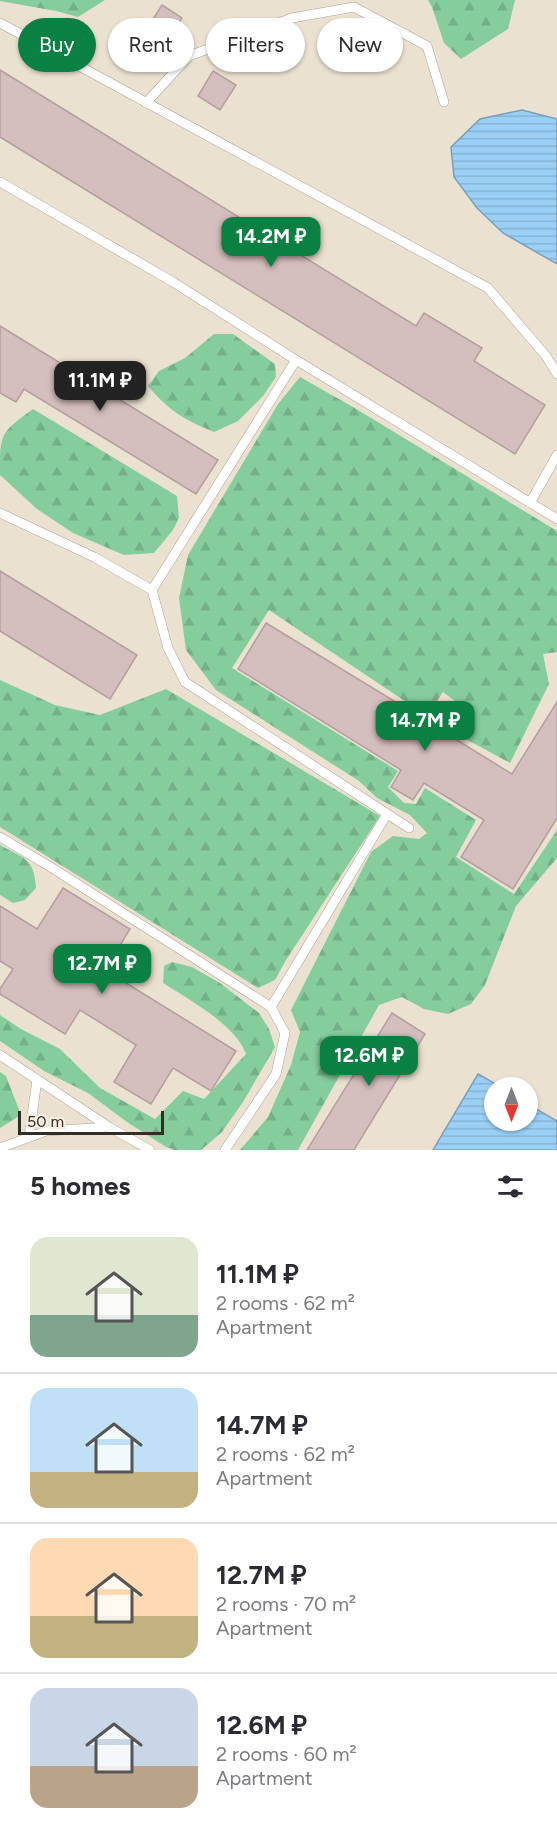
<!DOCTYPE html>
<html lang="en">
<head>
<meta charset="utf-8">
<style>
	:root { --surface:#fff; --page:#f2f2f3; --text:#2b2b33; --muted:#7c7c81; --line:#e1e1e2; --accent:#0b8043 }
	body { margin:0; font-family:Figtree,sans-serif; background:var(--page); color:var(--text); height:100vh; display:flex; flex-direction:column; font-size:22px; white-space:nowrap }
	* { box-sizing:border-box; margin:0 }
	p { font-size:20px; color:var(--muted) }
	.icon { flex:none; width:33px; height:33px; fill:none; stroke:currentColor; stroke-width:2; stroke-linecap:round; stroke-linejoin:round }
	.map { position:relative; height:1150px; overflow:hidden }
	.details { display:flex; flex-direction:column; background:var(--surface); flex:1 }
	.details>* { flex:none }
	.banner { position:absolute; left:18px; top:18px; width:522px; height:54px; display:flex; gap:12px }
	.needle { width:39px; rotate:180deg }
	.fabs { position:absolute; left:484px; top:1077px; display:grid; gap:12px }
	.fabs a { display:grid; place-items:center; width:54px; height:54px; border-radius:50%; background:var(--surface); box-shadow:0 2px 4px #0004; font-size:30px }
	.scale { position:absolute; left:18px; bottom:15px; width:146px; box-sizing:border-box; padding-left:6px; border:3px solid #312d27; border-top:0; font-size:16px; line-height:21px; white-space:nowrap; color:#312d27; -webkit-text-stroke:4px #f9eede; paint-order:stroke }
	.price { position:absolute; translate:-50% -51px; padding:0 14px; border-radius:12px; background:var(--accent); color:#fff; font-size:20px; line-height:39px; filter:drop-shadow(0 2px 3px #0008) }
	.price::after { content:''; position:absolute; left:50%; top:36px; width:18px; height:14px; margin-left:-9px; background:inherit; clip-path:polygon(0 0,100% 0,50% 100%) }
	.price.active { background:#222; color:#fff }
	ul { padding:0; list-style:none }
	li { display:flex; align-items:center; gap:18px; height:150px; padding:0 30px }
	li+li { border-top:2px solid var(--line) }
	li span { display:grid; place-items:center; flex:none; width:168px; height:120px; border-radius:18px; color:#555 }
	li>.icon { margin-inline-start:auto }
	span .icon { width:72px; height:72px; fill:#fffc; stroke-width:1 }
	li b { font-size:26px }
	h2 { display:flex; justify-content:space-between; align-items:center; height:72px; padding:0 30px; font-size:26px }
	.tag { padding:0 21px; border-radius:27px; background:var(--surface); box-shadow:0 2px 4px #0004; font-size:21px; line-height:54px }
	.tag.active { background:var(--accent); color:#fff }
	.map>svg:first-child { display:block }
	.forest { fill:url(#forest-firs) }
	.water { fill:url(#water-rules); stroke:#7b9fb8; stroke-width:1.5 }
	.building { fill:#d5bfbe; stroke:#b49f9e; stroke-width:1.5 }
	.lines { fill:none; stroke-linecap:round; stroke-linejoin:round }
	.lane-casing { stroke:#ada394; stroke-width:10 }
	.lane { stroke:#fff; stroke-width:9 }
</style>
</head>
<body>
<div class="map">
<svg width="557" height="1150" viewBox="0 0 557 1150">
	<defs>
		<pattern id="forest-firs" width="22" height="20" patternUnits="userSpaceOnUse" patternTransform="scale(1.5)"><rect width="22" height="20" fill="#86cd9e"/><path d="M5 1l3.5 6h-7zM16 11l3.5 6h-7z" fill="#74b088"/></pattern>
		<pattern id="water-rules" width="6" height="5" patternUnits="userSpaceOnUse" patternTransform="scale(1.5)"><rect width="6" height="5" fill="#9bd0f6"/><path d="M0 2.5h6" fill="none" stroke="#86b3d3"/></pattern>
	</defs>
	<rect width="100%" height="100%" fill="#ebe1d1"/>
	<!-- forest -->
	<path class="forest" d="M0 0H105L78 17 56 11 0 1Z
		M428 0H515L508 29 461 59 444 43 432 7Z
		M214 334H233L275 364 276 377 263 396 238 421 214 432C185 420 169 411 148 386L159 371 185 358Z
		M300 377 353 407 557 531V652L543 654 549 684 510 763 464 738 475 716 443 692 427 716 269 610 232 668 398 771 388 787 404 803 416 804 425 788 476 820 456 857 514 894 557 830V858L516 906 485 985 471 1004 448 1014 424 1009 402 997 379 1005 298 1150H240L268 1117 291 1065 300 1032 291 1010 371 852 393 836 419 839 427 833 410 815 377 798 359 781 216 690 186 650 179 598 188 555 278 404Z
		M33 409 177 496 179 518 173 530 154 553 124 555 73 533 37 509 0 475C0 433 0 433 33 409Z
		M0 680 55 705 100 715 166 689 380 816 286 960 275 980 258 988 0 827Z
		M0 845C24 859 34 857 36 888L25 900 13 903 0 895Z
		M172 962 192 967 220 983 259 1013 269 1029 275 1047 243 1102 222 1132 201 1150H175L166 1147 127 1122 88 1093 44 1071 0 1041V1015L21 1029 60 1049 100 1088 155 1119 183 1091 204 1099 246 1054C236 1025 188 999 163 983L164 966Z
		M0 1072 6 1076 21 1115 0 1128Z"/>
	<!-- water -->
	<path class="water" d="M522 110 557 119V264L503 233 477 208 454 177 451 147 480 119Z
		M478 1074 501 1087 495 1088V1120H528V1104L557 1121V1150H433Z"/>
	<!-- building -->
	<path class="building" d="M162 5 182 18 167 43 146 30Z
		M0 70 416 326 424 313 482 348 474 361 545 405 515 454 0 137Z
		M213 71 236 85 220 110 198 96Z
		M0 326 218 460 196 494 24 389 16 402 0 393Z
		M0 571 137 655 110 699 0 631Z
		M266 623 430 723 442 703 464 717 452 737 512 774 557 702V818L513 889 461 857 484 820 424 783 413 800 391 787 401 770 238 669Z
		M63 888 130 929 105 970 236 1051 211 1091 173 1068 151 1104 114 1082 136 1045 80 1010 65 1034 0 994V989L13 969 0 961V906L37 929Z
		M392 1013 425 1034 354 1150H307Z"/>
	<g class="lines">
		<defs>
			<path id="lane" d="M0 23 488 288 546 356 557 374
				M146 103 189 56 292 18 354 7 427 46 444 102
				M0 182 173 282 296 360 557 519
				M530 503 557 455
				M0 513 94 557 152 590 168 648 185 682 409 828
				M152 590 296 360
				M0 837 49 866 271 1007 285 1033 276 1074 225 1150
				M271 1007 387 814
				M0 1055 109 1127
				M29 1137 37 1080
				M0 1148 46 1131 109 1127 150 1150"/>
		</defs>
		<!-- lane casing -->
		<use href="#lane" class="lane-casing"/>
		<!-- lane -->
		<use href="#lane" class="lane"/>
	</g>
</svg>
<div class="fabs">
<a><svg class="needle" viewBox="-14 -14 28 28"><path d="M0-13l5 13h-10z" fill="#e53935"/><path d="M0 13l5-13h-10z" fill="#7c7c81"/></svg></a>
</div>
<div class="scale">50 m</div>
<b class="price" style="left:271px;top:268px">14.2M ₽</b>
<b class="price active" style="left:100px;top:412px">11.1M ₽</b>
<b class="price" style="left:425px;top:752px">14.7M ₽</b>
<b class="price" style="left:102px;top:995px">12.7M ₽</b>
<b class="price" style="left:369px;top:1087px">12.6M ₽</b>
<div class="banner">
<a class="tag active">Buy</a>
<a class="tag">Rent</a>
<a class="tag">Filters</a>
<a class="tag">New</a>
</div>
</div>
<section class="details">
<h2>5 homes<svg class="icon" aria-label="filters" viewBox="0 0 24 24"><path d="M4 7h16M4 17h16"/><circle cx="9" cy="7" r="2"/><circle cx="15" cy="17" r="2"/></svg></h2>
<ul>
<li><span style="background:linear-gradient(#dfe7d0 65%,#7fa58c 0)"><svg class="icon" aria-label="home" viewBox="0 0 24 24"><path d="M3 11l9-7 9 7M6 9v11h12V9"/></svg></span><div><b>11.1M ₽</b><p>2 rooms · 62 m²</p><p>Apartment</p></div></li>
<li><span style="background:linear-gradient(#bfe0f5 70%,#c2b280 0)"><svg class="icon" aria-label="home" viewBox="0 0 24 24"><path d="M3 11l9-7 9 7M6 9v11h12V9"/></svg></span><div><b>14.7M ₽</b><p>2 rooms · 62 m²</p><p>Apartment</p></div></li>
<li><span style="background:linear-gradient(#ffd9b3 65%,#c2b280 0)"><svg class="icon" aria-label="home" viewBox="0 0 24 24"><path d="M3 11l9-7 9 7M6 9v11h12V9"/></svg></span><div><b>12.7M ₽</b><p>2 rooms · 70 m²</p><p>Apartment</p></div></li>
<li><span style="background:linear-gradient(#c9d6e8 65%,#b9a48a 0)"><svg class="icon" aria-label="home" viewBox="0 0 24 24"><path d="M3 11l9-7 9 7M6 9v11h12V9"/></svg></span><div><b>12.6M ₽</b><p>2 rooms · 60 m²</p><p>Apartment</p></div></li>
</ul>
</section>
</body>
</html>
